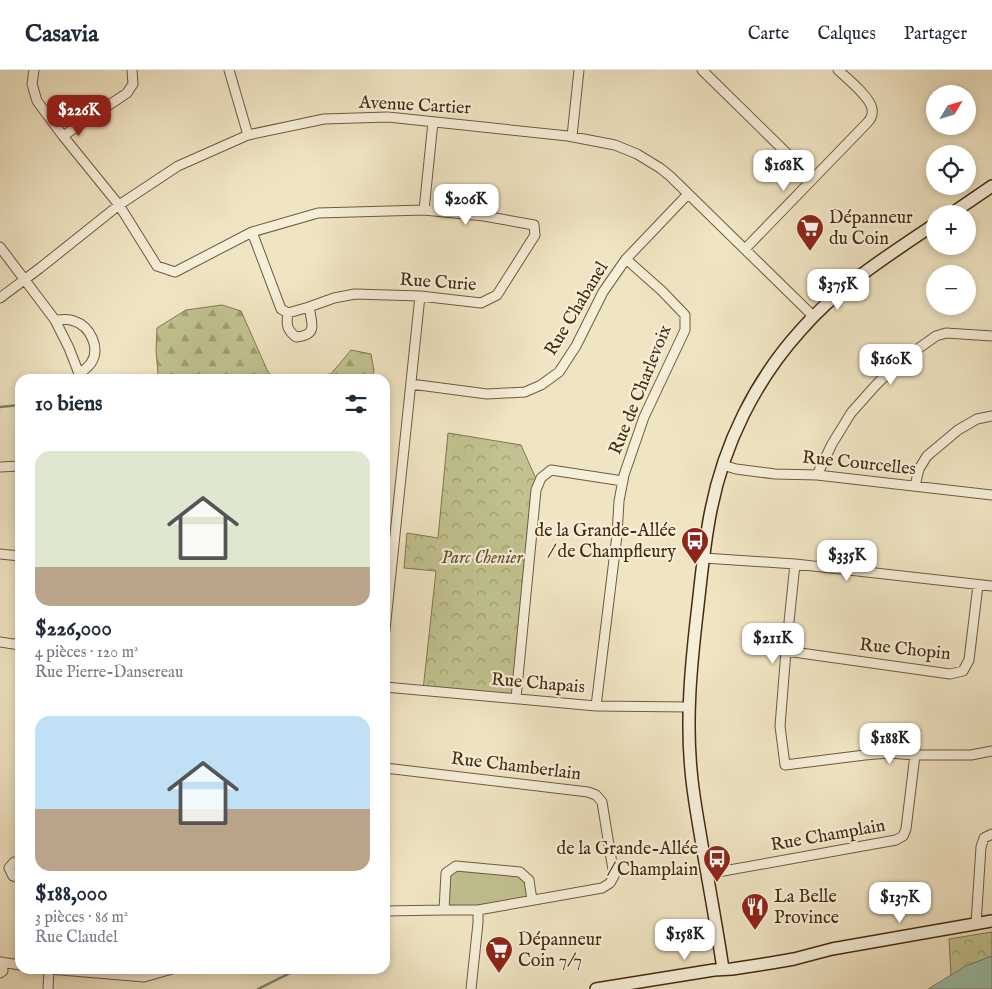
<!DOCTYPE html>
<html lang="fr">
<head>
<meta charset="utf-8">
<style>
	:root { --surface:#fff; --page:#f6f6f7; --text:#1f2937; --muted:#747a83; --line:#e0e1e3; --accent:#8f2418 }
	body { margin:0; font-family:"IM FELL English",serif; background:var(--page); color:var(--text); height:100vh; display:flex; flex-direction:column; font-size:19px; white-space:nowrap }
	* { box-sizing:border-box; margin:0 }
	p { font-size:16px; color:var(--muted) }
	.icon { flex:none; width:28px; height:28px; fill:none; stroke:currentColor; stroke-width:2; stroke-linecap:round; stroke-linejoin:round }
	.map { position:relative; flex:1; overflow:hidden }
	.details { position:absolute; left:15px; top:304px; width:375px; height:600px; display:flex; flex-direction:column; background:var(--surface); border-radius:15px; box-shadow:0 2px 8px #0003 }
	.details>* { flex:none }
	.needle { width:32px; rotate:52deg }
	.tools { position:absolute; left:926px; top:15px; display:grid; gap:10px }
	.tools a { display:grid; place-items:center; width:50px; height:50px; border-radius:50%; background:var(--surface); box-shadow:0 2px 8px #0003; font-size:25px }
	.price { position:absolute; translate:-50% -42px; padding:0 11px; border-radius:10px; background:#fff; color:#222; font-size:16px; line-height:32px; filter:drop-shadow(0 1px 2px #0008) }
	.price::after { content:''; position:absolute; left:50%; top:30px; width:15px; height:11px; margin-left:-8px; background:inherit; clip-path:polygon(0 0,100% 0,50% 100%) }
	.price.active { background:var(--accent); color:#fff }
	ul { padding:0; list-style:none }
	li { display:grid; align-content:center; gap:10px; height:265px; padding:0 20px }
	li span { display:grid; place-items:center; height:155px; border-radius:15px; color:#555 }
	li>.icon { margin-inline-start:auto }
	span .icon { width:90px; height:90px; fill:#fffc; stroke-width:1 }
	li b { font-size:21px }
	h2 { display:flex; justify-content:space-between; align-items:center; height:60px; padding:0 20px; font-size:21px }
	header { display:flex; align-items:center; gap:30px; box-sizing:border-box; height:70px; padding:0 25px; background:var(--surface); border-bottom:1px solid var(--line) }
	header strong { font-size:24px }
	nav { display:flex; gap:28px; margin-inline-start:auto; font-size:18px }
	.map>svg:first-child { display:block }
	.green { fill:#c1c28f; stroke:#847650 }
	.forest { fill:url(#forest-firs); stroke:#847650 }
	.park { fill:url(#park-crowns); stroke:#847650 }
	.water { fill:#9bc0ad; stroke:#79846e }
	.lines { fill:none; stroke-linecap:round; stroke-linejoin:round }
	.stream { stroke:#79846e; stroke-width:2.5 }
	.street-casing { stroke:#71593d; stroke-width:11 }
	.secondary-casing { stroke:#472a10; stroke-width:14 }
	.street { stroke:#f5eed8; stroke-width:9 }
	.secondary { stroke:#f5eed8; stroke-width:11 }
	.labels { text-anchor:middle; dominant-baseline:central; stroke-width:4.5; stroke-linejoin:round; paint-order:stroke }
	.street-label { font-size:18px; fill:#472a10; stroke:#f5eed8 }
	.poi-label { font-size:18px; fill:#472a10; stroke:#f5eed8; text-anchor:start }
	.park-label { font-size:18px; font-style:italic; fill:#665030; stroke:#f5eed8 }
</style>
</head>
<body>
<header>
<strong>Casavia</strong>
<nav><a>Carte</a><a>Calques</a><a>Partager</a></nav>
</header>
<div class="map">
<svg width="992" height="919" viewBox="0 0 992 919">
	<defs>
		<pattern id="forest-firs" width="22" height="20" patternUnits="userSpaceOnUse" patternTransform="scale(1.25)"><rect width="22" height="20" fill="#c1c28f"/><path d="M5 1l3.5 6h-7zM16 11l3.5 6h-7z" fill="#9f9e73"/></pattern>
		<pattern id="park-crowns" width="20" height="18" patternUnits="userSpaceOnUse" patternTransform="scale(1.25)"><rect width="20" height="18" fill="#c1c28f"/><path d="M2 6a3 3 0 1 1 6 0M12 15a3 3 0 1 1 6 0" fill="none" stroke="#9f9e73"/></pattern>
	</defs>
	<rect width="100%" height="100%" fill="#f0e5c3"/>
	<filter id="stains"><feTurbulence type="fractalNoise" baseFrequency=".004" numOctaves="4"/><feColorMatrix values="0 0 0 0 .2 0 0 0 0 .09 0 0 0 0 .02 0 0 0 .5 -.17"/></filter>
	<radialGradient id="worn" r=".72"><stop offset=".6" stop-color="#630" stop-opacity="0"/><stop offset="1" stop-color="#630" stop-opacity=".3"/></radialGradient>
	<!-- green -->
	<path class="green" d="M456 796 520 802 529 810 532 830 444 840 446 803Z"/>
	<!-- forest -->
	<path class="forest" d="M222 235 241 241 268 302 276 309H153L158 303 156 281 157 258 186 240Z
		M351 280 371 284 374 301 371 309H284L331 304Z"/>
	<!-- park -->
	<path class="park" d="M448 363 521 375 537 411 516 628 423 620 436 501 404 498 407 463 438 468Z
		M992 862V886L966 896 951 906 949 869Z"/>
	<!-- water -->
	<path class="water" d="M992 886V919H928L966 896Z"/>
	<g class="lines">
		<!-- stream -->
		<path class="stream" d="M0 337 20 335
			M258 919 298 899"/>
		<defs>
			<path id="street" d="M34 0 32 14 37 31 63 66 119 135 157 196 175 202 252 162 318 143 424 140 484 146 534 155 535 165 497 225 481 233 420 226 355 224 334 228 309 237 288 243 281 239 252 162
				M229 0 248 65
				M702 0 813 109
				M63 66 127 23 133 14 132 0
				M572 66 579 0
				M424 140 433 52
				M0 177 55 250 69 278 81 309
				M745 179 867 53C871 49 873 45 872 39 871 28 847 8 838 0
				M0 228 40 198 119 135 178 96 248 65 324 49 388 47 568 66 615 75 637 84 660 98 670 106 813 246
				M288 243C286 255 287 260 296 267 318 265 312 254 309 237
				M55 250C61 250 68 248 74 251 90 256 101 278 91 293 88 297 83 301 79 304
				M411 314 487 324 525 322 541 315 559 302 576 276 603 222 626 189 688 124
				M723 395 736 399 775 404 817 405 992 425
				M0 397 20 396
				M817 405 832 374 851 343 875 316 898 293 936 266 946 263 992 266
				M915 416 919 399 927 386 958 360 977 349 992 346
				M0 484 20 486
				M704 488 795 494 992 516
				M795 494 786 581 780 656 785 695 865 685 889 683 915 685H971L992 681
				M385 560 420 226
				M0 572 20 575
				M786 581 950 604 963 601 969 590 978 515
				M385 617 596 636 689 637
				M516 628 536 420 541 408 551 400 623 411
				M596 636 617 465 619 431 624 405 644 347 685 260V245L662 221 626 189
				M385 698 588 722 596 725 602 732 614 806 610 813 602 818 478 840H444L385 841
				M20 793 14 792 9 798 13 806 20 807
				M707 804 896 770 903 766 906 759 915 685
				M444 840 446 803 456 796 520 802 529 810 532 830
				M976 854 981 777 984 768 992 764
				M0 892 20 895
				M49 899 144 907 172 899
				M0 903 3 901 2 892
				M48 919 49 899
				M471 919 478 853V840"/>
			<path id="secondary" d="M951 144 992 116
				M723 899C717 858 709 816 702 775 698 750 693 725 691 700 686 648 691 596 697 544 701 510 704 474 711 440 724 374 755 311 800 261 838 217 887 186 935 154
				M596 919 714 900 732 899 771 893 794 889 832 879 992 851"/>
		</defs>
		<!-- street casing -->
		<use href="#street" class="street-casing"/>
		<!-- secondary casing -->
		<use href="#secondary" class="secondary-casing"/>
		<!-- street -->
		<use href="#street" class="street"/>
		<!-- secondary -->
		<use href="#secondary" class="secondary"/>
	</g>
	<!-- icons -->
	<defs>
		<symbol id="supermarket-pin" viewBox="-11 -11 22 30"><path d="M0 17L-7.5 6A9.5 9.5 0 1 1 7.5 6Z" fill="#8f2418" stroke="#f5eed8"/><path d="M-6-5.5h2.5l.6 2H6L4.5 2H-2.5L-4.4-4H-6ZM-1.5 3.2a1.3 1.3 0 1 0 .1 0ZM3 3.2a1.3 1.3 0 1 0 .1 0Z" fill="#fff"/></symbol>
		<symbol id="bus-pin" viewBox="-11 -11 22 30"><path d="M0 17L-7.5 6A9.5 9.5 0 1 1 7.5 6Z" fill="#8f2418" stroke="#f5eed8"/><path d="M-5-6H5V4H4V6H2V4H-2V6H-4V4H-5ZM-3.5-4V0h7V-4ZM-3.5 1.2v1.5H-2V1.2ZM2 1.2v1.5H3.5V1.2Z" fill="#fff"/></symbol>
		<symbol id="restaurant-pin" viewBox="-11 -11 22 30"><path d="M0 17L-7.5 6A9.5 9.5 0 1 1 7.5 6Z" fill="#8f2418" stroke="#f5eed8"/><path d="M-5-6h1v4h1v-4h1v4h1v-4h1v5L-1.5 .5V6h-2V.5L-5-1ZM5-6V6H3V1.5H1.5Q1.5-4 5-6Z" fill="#fff"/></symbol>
	</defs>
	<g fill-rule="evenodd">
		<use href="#supermarket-pin" x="794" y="142" width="32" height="43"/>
		<use href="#bus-pin" x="679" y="455" width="32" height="43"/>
		<use href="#bus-pin" x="701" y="773" width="32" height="43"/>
		<use href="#restaurant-pin" x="739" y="821" width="32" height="43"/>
		<use href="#supermarket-pin" x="483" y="864" width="32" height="43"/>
	</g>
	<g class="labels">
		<!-- street labels -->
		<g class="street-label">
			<text transform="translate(415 36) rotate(3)">Avenue Cartier</text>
			<text transform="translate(438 213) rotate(4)">Rue Curie</text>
			<text transform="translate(577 239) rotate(-59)">Rue Chabanel</text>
			<text transform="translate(641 320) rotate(-68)">Rue de Charlevoix</text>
			<text transform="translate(859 394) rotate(6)">Rue Courcelles</text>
			<text transform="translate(905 580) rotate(6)">Rue Chopin</text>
			<text transform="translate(538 614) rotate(5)">Rue Chapais</text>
			<text transform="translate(516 697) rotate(7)">Rue Chamberlain</text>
			<text transform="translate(828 766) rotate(-10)">Rue Champlain</text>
		</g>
		<!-- poi labels -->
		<g class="poi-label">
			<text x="829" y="148">Dépanneur<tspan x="829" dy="21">du Coin</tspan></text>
			<text x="676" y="461" text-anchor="end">de la Grande-Allée<tspan x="676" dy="21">/ de Champfleury</tspan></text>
			<text x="698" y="779" text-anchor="end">de la Grande-Allée<tspan x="698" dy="21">/ Champlain</tspan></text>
			<text x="774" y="827">La Belle<tspan x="774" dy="21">Province</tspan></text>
			<text x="518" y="870">Dépanneur<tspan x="518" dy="21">Coin 7/7</tspan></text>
		</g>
		<!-- park labels -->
		<g class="park-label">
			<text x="482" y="488">Parc Chenier</text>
		</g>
	</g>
	<rect width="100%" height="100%" filter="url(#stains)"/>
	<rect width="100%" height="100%" fill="url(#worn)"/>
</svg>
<div class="tools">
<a><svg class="needle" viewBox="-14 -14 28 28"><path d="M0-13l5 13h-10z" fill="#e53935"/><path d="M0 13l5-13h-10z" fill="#747a83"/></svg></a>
<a><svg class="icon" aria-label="locate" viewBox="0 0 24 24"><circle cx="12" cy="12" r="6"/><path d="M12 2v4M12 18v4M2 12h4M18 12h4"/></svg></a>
<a>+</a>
<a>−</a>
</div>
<b class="price active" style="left:79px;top:67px">$226K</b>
<b class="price" style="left:784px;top:122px">$168K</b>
<b class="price" style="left:466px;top:156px">$206K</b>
<b class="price" style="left:838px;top:241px">$375K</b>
<b class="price" style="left:891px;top:316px">$160K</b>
<b class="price" style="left:847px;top:512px">$335K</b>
<b class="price" style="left:773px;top:595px">$211K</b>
<b class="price" style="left:890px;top:695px">$188K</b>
<b class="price" style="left:900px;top:854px">$137K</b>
<b class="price" style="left:685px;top:891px">$158K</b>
<section class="details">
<h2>10 biens<svg class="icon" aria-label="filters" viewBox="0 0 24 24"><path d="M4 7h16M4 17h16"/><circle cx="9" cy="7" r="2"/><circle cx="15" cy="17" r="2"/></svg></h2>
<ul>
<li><span style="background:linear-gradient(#dfe7d0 75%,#b9a48a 0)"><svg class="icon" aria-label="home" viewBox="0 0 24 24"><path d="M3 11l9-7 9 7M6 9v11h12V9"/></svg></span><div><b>$226,000</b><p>4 pièces · 120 m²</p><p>Rue Pierre-Dansereau</p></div></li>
<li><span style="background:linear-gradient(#bfe0f5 60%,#b9a48a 0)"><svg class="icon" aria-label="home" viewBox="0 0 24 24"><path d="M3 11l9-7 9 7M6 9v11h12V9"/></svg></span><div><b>$188,000</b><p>3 pièces · 86 m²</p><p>Rue Claudel</p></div></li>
</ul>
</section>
</div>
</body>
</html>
